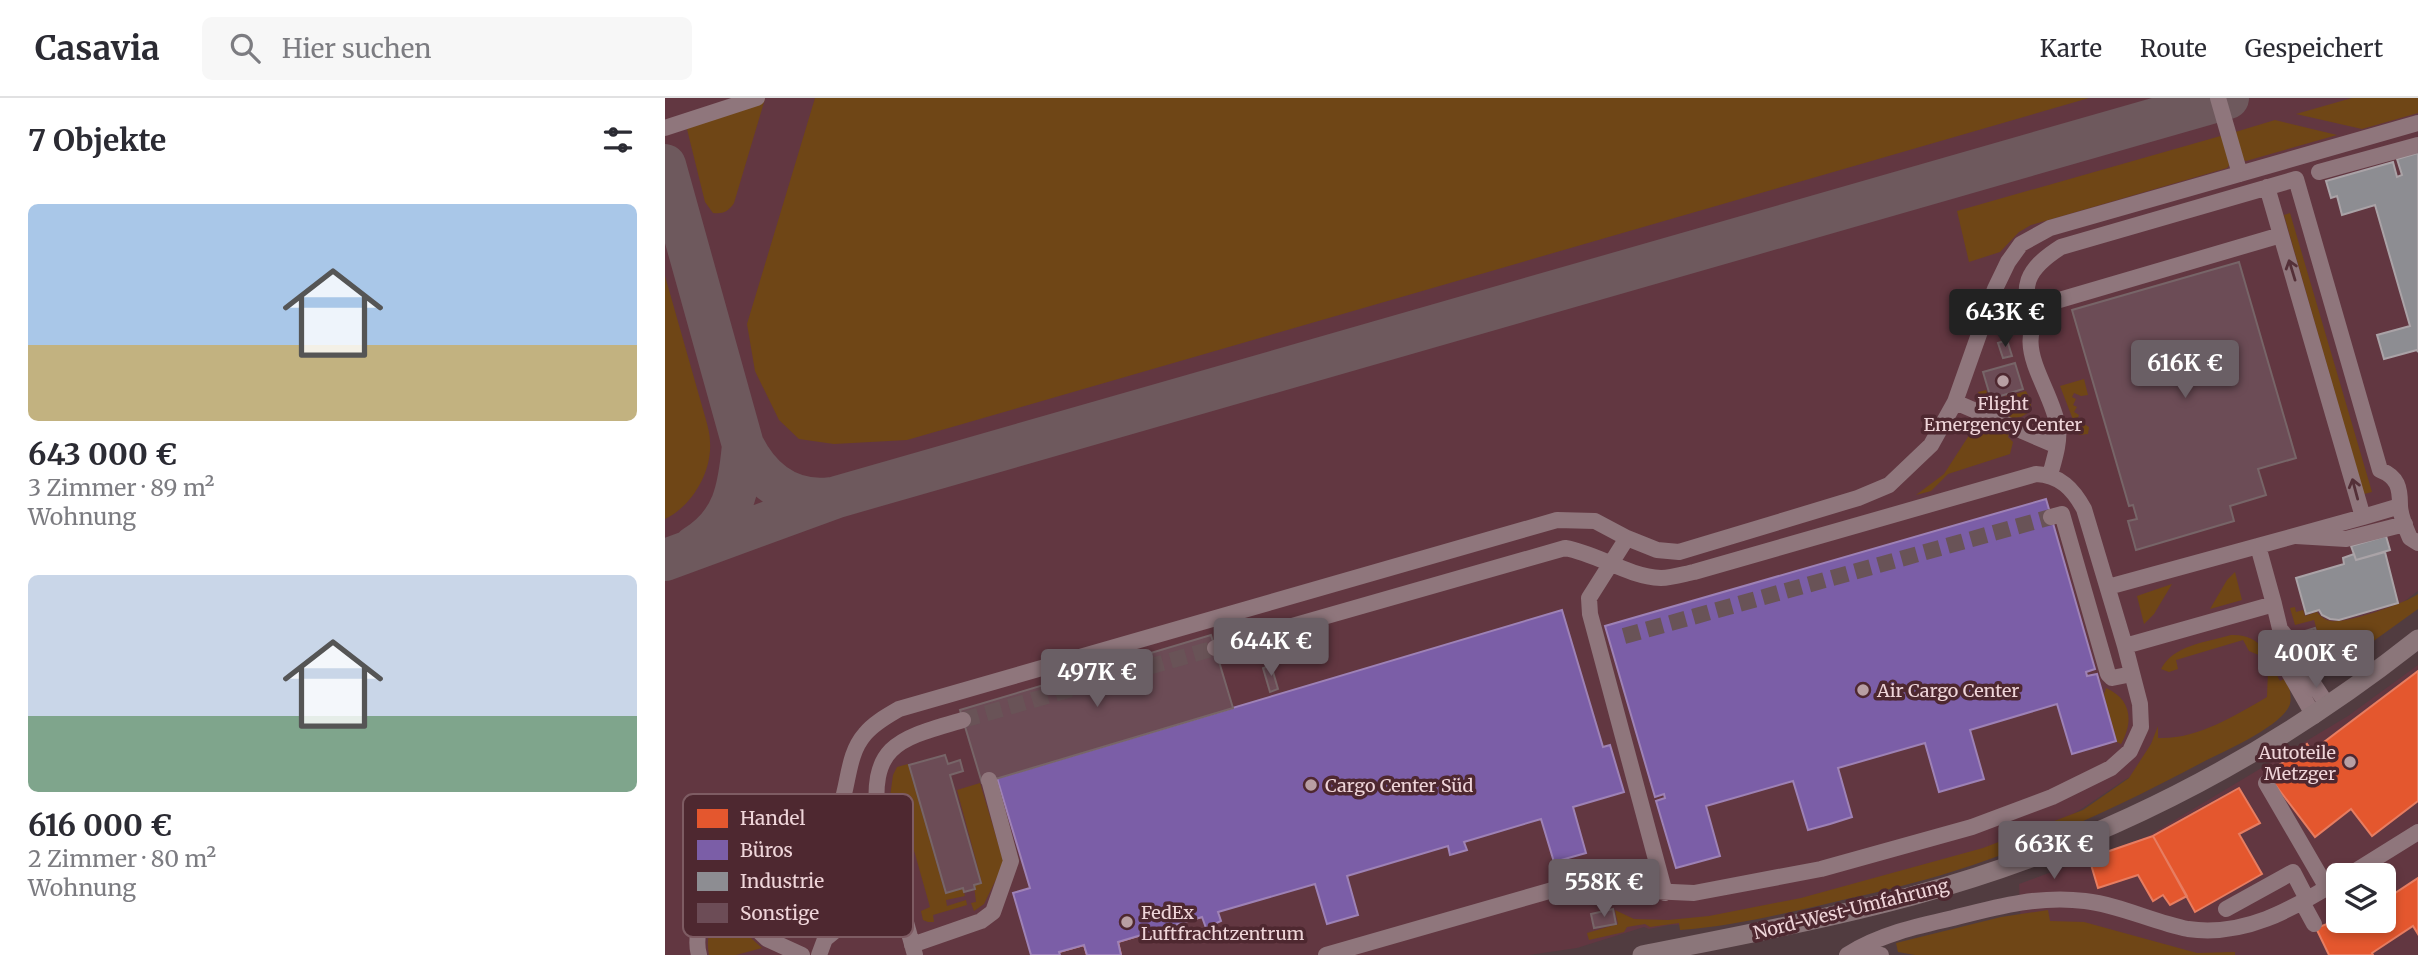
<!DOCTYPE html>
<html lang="de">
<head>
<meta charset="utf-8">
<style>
	:root { --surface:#fff; --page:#f7f7f7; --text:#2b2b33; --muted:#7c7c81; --line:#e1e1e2; --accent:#6a5f65 }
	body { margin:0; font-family:Merriweather,serif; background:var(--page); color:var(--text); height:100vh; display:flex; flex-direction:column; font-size:26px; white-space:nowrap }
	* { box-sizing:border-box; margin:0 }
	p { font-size:23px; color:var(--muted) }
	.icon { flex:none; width:38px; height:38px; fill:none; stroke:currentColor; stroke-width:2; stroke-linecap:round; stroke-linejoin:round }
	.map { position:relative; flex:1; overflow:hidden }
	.side { display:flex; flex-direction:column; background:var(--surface); width:665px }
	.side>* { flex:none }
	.tools { position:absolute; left:1661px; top:765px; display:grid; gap:14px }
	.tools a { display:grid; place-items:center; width:70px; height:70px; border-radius:10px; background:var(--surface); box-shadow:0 4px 10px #0003; font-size:35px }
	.price { position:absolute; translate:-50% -60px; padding:0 16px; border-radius:7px; background:var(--accent); color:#fff; font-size:23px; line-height:46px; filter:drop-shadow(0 2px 4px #0008) }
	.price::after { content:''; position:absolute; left:50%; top:42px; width:21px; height:16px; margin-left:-10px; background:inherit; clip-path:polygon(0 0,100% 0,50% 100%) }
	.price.selected { background:#222; color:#fff }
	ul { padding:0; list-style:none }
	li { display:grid; align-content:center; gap:14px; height:371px; padding:0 28px }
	li span { display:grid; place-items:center; height:217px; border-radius:10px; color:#555 }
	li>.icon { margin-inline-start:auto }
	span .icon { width:126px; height:126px; fill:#fffc; stroke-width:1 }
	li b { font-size:30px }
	h2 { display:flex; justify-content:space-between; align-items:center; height:84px; padding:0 28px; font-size:30px }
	header { display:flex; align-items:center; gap:42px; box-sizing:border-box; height:98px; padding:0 35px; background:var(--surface); border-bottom:2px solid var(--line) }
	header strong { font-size:33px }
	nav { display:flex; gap:38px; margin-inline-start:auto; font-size:24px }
	.search { width:490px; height:63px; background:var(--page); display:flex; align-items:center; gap:18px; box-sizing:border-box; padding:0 24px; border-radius:10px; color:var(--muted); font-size:26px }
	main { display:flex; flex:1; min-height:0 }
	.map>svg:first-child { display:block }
	.built { fill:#623741; fill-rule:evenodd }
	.green { fill:#6f4616 }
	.shops { fill:#e4572e; stroke:#e77d61; stroke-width:2 }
	.offices { fill:#7b5ea7; stroke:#9e82b6; stroke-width:2 }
	.industry { fill:#8d8d92; stroke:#aaa3a7; stroke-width:2 }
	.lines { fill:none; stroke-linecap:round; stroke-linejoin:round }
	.taxiway { stroke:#6e595d; stroke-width:42 }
	.building { fill:#6c4c56; stroke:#776568; stroke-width:2 }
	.minor-tunnel { stroke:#695357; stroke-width:16; stroke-dasharray:16 8; stroke-linecap:butt }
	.minor { stroke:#8f767c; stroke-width:16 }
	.major { stroke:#8b767a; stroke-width:19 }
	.oneway { stroke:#543038 }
	.poi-dot { fill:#b89fa3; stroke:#4e2830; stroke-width:2.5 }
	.labels { text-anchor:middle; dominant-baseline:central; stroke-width:7; stroke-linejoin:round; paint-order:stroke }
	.poi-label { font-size:18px; fill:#efd5d9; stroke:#4e2830; text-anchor:start }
	.street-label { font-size:18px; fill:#efd5d9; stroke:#4e2830 }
	.key { fill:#4e2830; stroke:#7e5c63; stroke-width:2 }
	.key-label { font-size:19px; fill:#efd5d9 }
</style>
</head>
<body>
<header>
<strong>Casavia</strong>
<div class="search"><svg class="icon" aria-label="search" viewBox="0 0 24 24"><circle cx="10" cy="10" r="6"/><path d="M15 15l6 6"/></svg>Hier suchen</div>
<nav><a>Karte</a><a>Route</a><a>Gespeichert</a></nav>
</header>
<main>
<section class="side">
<h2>7 Objekte<svg class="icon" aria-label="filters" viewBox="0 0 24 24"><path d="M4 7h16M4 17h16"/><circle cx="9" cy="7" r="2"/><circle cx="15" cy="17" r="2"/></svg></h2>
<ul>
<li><span style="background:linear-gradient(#a9c7e8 65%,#c2b280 0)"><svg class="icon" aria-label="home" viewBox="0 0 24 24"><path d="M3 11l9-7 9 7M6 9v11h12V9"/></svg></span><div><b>643 000 €</b><p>3 Zimmer · 89 m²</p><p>Wohnung</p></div></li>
<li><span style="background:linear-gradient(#c9d6e8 65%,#7fa58c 0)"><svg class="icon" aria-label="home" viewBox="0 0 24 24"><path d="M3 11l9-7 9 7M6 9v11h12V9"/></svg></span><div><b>616 000 €</b><p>2 Zimmer · 80 m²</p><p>Wohnung</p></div></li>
</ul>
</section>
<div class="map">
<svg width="1753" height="857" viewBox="0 0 1753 857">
	<rect width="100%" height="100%" fill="#513c40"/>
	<!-- built -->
	<path class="built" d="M0 0H1753V493L1657 564H1646L1626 578 1614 594 1505 659 1461 681 1418 710 1385 730 1307 760 1041 826 1004 827 984 831 979 829 912 850 864 857H0Z
		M1753 567V857H1357L1354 786 1483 738 1683 618ZM1673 777H1718V822H1673Z"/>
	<!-- green -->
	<path class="green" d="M150 0H1424L242 342 169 346 134 341 114 322 90 273 82 226Z
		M1687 0H1753V15L1697 31 1631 16Z
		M100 1 69 105C63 114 58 116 48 115L40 104 21 27Z
		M1610 22 1672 37 1581 63 1574 60 1567 35Z
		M1559 37 1566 65 1562 70 1366 127 1354 134 1335 154 1304 164 1292 113Z
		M1625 115 1707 394 1699 396 1619 117Z
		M0 178 41 322C43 329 45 337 45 344 47 374 27 408 0 421Z
		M1419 281 1423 297 1416 298 1409 295 1407 299 1411 301 1408 307 1412 309 1409 314 1414 317 1412 322 1424 329 1423 336 1414 337 1395 288Z
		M1321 292 1325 303 1361 293 1366 303V313L1356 319 1348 320 1347 323 1321 310 1313 294Z
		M1310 328H1321L1344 336 1343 339 1348 344 1345 356 1283 376 1266 393 1251 397 1279 376Z
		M1570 474 1577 502 1545 511 1562 482Z
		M1507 486 1489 516 1479 526 1472 498Z
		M1753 496V511L1678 565 1666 566 1662 560 1657 564H1645L1643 558 1658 553 1649 522 1630 527 1625 510 1630 509 1631 514 1638 512 1640 518 1652 514C1656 519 1660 522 1666 523 1681 526 1741 505 1753 496Z
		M1566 537C1598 536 1602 558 1615 583L1621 580C1624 588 1627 597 1625 606 1618 628 1558 654 1538 664 1444 714 1347 759 1244 786 1216 794 1188 799 1161 806 1112 817 1064 829 1015 832L1014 825 985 829 980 826 962 829 959 834 924 842 922 835 953 826 950 812 969 821 1003 822 1044 818 1136 800 1318 750 1418 712 1464 680 1486 646 1493 628V640C1530 642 1570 618 1602 599L1603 573 1596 558 1584 553 1578 542 1511 562 1513 571 1504 574 1496 571C1508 547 1542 544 1566 537Z
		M1441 590C1466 601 1469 623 1456 646L1452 644 1439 597Z
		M243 666 280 795 298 791 300 798 281 802 282 808 301 802 302 807 268 817 269 824H263L258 822 256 813 265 809 239 717 237 698 225 699 228 677 232 669Z
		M315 685 339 765 319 806 309 813 306 805 311 804 309 787 317 785 292 692Z
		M1383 812 1385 823 1419 824 1532 855 1570 854V857H1250L1233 854 1231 845 1336 819Z
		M62 824 71 825 88 836 86 840 97 850 71 857H44C41 839 43 828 62 824Z"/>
	<!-- shops -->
	<path class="shops" d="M1753 573V703L1707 738 1686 711 1650 739 1602 676 1642 646 1647 653Z
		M1574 690 1595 725 1574 736 1597 776 1530 814 1488 738Z
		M1488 738 1522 798 1505 807 1498 797 1488 803 1473 777 1433 790 1424 760Z
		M1753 780V836L1748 828 1707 855 1708 857H1664L1651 830 1673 822H1718V803Z
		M543 782 553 814 453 844 456 857H422L419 847 394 854 386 829Z"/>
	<!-- offices -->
	<path class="offices" d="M1381 401 1430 571 1421 574 1422 578 1432 576 1451 643 1407 656 1392 606 1305 632 1319 681 1274 694 1260 645 1173 670 1187 719 1165 726 1143 732 1128 683 1041 708 1055 758 1011 770 991 703 1000 700 999 696 990 699 940 528Z
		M897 512 938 649 945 647 959 694 908 709 921 755 889 764 876 721 799 744 802 752 785 757 783 748 682 778 693 817 662 826 650 786 553 814 556 823 541 830 537 819 453 844 456 857H422L419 847 394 854 395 857H366L348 795 365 790 332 680Z"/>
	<!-- industry -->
	<path class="industry" d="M1753 55V254L1752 252 1719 261 1712 237 1745 228 1710 107 1677 117 1672 98 1666 100 1661 83 1728 64 1732 79 1737 77 1732 61Z
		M1721 438 1725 452 1691 462 1686 448Z
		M1720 454 1733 505 1674 522 1665 521 1657 517 1654 512 1641 516 1631 480 1679 466 1678 460 1689 456 1691 462Z"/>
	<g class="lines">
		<!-- taxiway -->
		<path class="taxiway" d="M0 67 78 347C96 383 125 405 166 400
			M29 449C69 425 74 390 78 347
			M0 462 172 399 1563 0"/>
	</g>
	<!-- building -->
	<path class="building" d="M1574 164 1631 360 1593 371 1601 397 1565 408 1569 423 1471 452 1463 423 1472 421 1468 407 1464 408 1407 212Z
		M1342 242 1347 258 1338 260 1333 245Z
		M1350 265 1358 291 1326 301 1318 274Z
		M1650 530 1657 551 1644 555 1637 534Z
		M546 537 568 610 317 685 295 612Z
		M606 567 613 591 605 594 598 570Z
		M280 657 283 666 295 662 298 673 285 677 316 785 309 787 310 791 299 794 298 790 281 795 244 667Z
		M948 811 951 826 929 830 926 816Z"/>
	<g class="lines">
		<!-- minor-tunnel -->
		<path class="minor-tunnel" d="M959 538 1386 419
			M298 622 550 550"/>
		<!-- minor -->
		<path class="minor" d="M1553 0 1575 76
			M0 30 92 0
			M1654 74 1753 47
			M1602 89 1698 419 1735 408
			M1368 227C1355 188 1360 172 1396 149L1631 81 1715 372C1733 379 1735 390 1735 407 1735 417 1741 431 1745 440L1753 445
			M1290 304 1392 348
			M1385 377C1389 362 1395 345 1393 329 1386 285 1336 238 1391 203L1616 137
			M1386 419 1397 416 1443 576 1447 580 1467 576
			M1631 438 1681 441 1740 426
			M962 440 924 500 925 516 1000 795
			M1593 448 1698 419
			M1443 489 1593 448 1609 506 1615 531 1614 544 1622 571 1649 618
			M1615 531 1626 545 1638 570 1663 608
			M550 550 900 450C934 456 961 478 996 480 1007 480 1019 476 1029 474L1371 376C1395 377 1408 391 1419 411L1460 548 1609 506
			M1601 685 1662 790
			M117 749C122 767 125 806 149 807 160 807 172 802 182 799L163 729
			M75 772C90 789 105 810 124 822 159 844 203 823 238 812
			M1684 777 1753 734
			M53 795 102 841 137 857
			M1637 804 1649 826
			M1561 811 1628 774 1642 801
			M247 847 316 823 328 814 346 763 324 682
			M1189 853 1216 857
			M34 857C24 821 64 774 94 758 113 749 149 744 163 729 187 704 177 662 200 636 209 625 222 618 234 611L892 422 930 423 962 440 992 452 1014 454 1193 400 1224 387 1266 347 1290 304 1330 191 1343 164 1356 146 1385 130 1753 25
			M154 857 160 841 171 832
			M250 857 213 723C204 646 233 641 298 622
			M661 857 898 789 1029 795 1156 771 1307 729 1387 699 1446 670 1465 653 1476 629 1475 606 1460 548
			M1182 857C1213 837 1252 828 1288 820 1331 809 1374 797 1420 803 1455 807 1488 824 1523 831 1579 839 1626 812 1673 783"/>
		<!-- major -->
		<path class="major" d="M977 857C1067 839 1158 822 1247 798 1432 748 1603 660 1753 541"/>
	</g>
	<!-- one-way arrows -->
	<defs><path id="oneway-shaft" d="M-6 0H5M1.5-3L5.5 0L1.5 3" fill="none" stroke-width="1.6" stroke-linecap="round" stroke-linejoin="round" transform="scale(1.75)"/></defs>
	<g class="oneway">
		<use href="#oneway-shaft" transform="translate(1627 172) rotate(-107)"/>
		<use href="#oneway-shaft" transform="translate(1690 391) rotate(-105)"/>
	</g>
	<!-- markers -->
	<g class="poi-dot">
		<circle cx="1338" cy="283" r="7"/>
		<circle cx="1198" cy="592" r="7"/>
		<circle cx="1685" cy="664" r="7"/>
		<circle cx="646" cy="687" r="7"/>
		<circle cx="462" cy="824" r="7"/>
	</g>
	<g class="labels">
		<!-- poi labels -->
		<g class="poi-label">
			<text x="1338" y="305" text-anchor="middle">Flight<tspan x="1338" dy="21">Emergency Center</tspan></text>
			<text x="1212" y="592">Air Cargo Center</text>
			<text x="1671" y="654" text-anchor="end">Autoteile<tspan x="1671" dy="21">Metzger</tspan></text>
			<text x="660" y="687">Cargo Center Süd</text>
			<text x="476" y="814">FedEx<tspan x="476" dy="21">Luftfrachtzentrum</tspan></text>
		</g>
		<!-- street labels -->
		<g class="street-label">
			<text transform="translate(1186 811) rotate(-14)">Nord-West-Umfahrung</text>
		</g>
	</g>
	<!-- legend -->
	<rect x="18" y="696" width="230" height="143" rx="10" class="key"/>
	<rect x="32" y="711" width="31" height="19" fill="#e4572e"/>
	<rect x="32" y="742" width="31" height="20" fill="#7b5ea7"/>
	<rect x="32" y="774" width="31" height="19" fill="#8d8d92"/>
	<rect x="32" y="805" width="31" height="20" fill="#6c4c56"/>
	<g class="key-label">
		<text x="75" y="727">Handel</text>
		<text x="75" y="759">Büros</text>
		<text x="75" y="790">Industrie</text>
		<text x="75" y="822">Sonstige</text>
	</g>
</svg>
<div class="tools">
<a><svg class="icon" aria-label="layers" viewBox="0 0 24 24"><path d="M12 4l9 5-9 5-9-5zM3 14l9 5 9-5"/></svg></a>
</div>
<b class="price selected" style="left:1340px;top:251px">643K €</b>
<b class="price" style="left:1520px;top:302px">616K €</b>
<b class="price" style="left:606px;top:580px">644K €</b>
<b class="price" style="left:1651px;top:592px">400K €</b>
<b class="price" style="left:432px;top:611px">497K €</b>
<b class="price" style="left:1389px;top:783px">663K €</b>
<b class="price" style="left:939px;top:821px">558K €</b>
</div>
</main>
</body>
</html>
